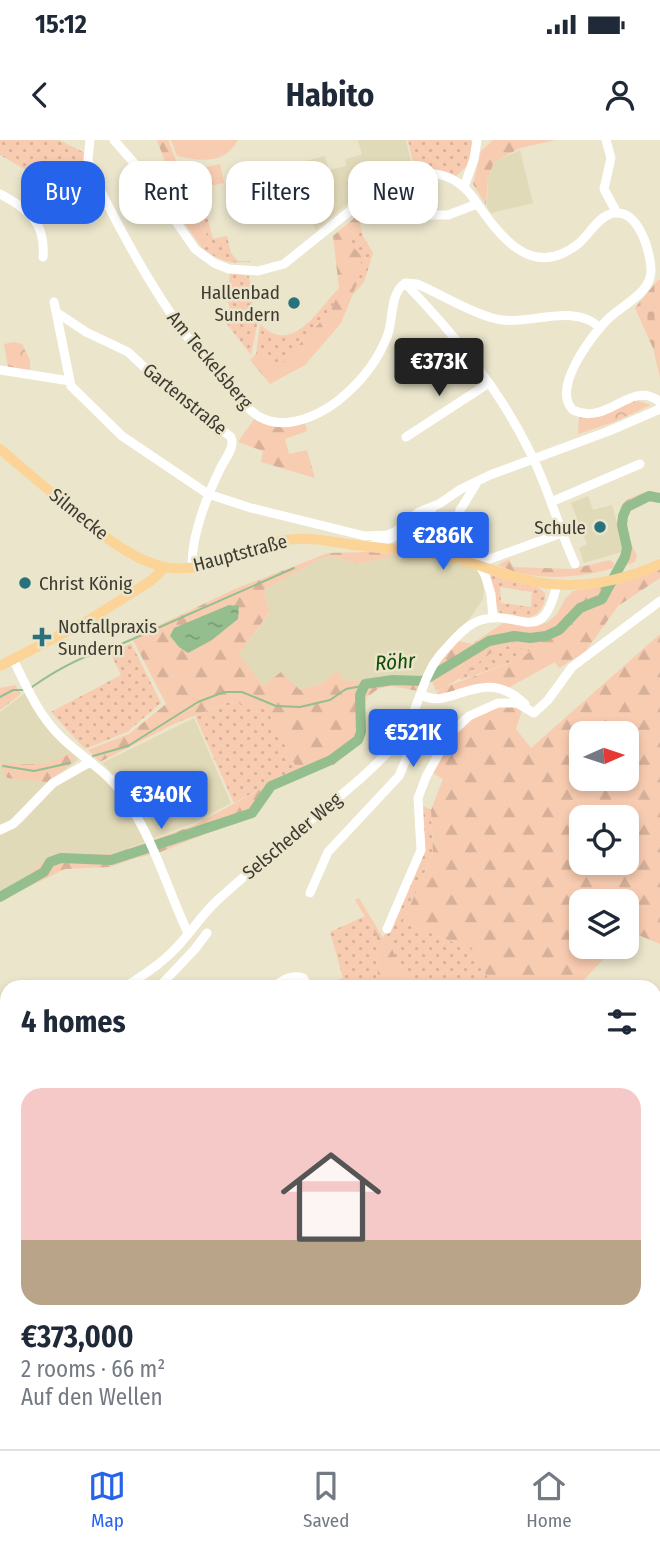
<!DOCTYPE html>
<html lang="en">
<head>
<meta charset="utf-8">
<style>
	:root { --surface:#fff; --page:#f2f2f3; --text:#1f2937; --muted:#747a83; --line:#e0e1e3; --accent:#2563eb }
	body { margin:0; font-family:"Fira Sans Condensed",sans-serif; background:var(--page); color:var(--text); height:100vh; display:flex; flex-direction:column; font-size:26px; white-space:nowrap }
	* { box-sizing:border-box; margin:0 }
	p { font-size:23px; color:var(--muted) }
	.icon { flex:none; width:38px; height:38px; fill:none; stroke:currentColor; stroke-width:2; stroke-linecap:round; stroke-linejoin:round }
	.map { position:relative; flex:1; overflow:hidden }
	.drawer { position:absolute; left:0px; top:840px; width:662px; height:469px; display:flex; flex-direction:column; background:var(--surface); border-radius:21px 21px 0 0; box-shadow:0 4px 10px #0003 }
	.drawer>* { flex:none }
	.top-card { position:absolute; left:21px; top:21px; width:620px; height:63px; display:flex; gap:14px }
	.needle { width:46px; rotate:87deg }
	.fabs { position:absolute; left:569px; top:581px; display:grid; gap:14px }
	.fabs a { display:grid; place-items:center; width:70px; height:70px; border-radius:14px; background:var(--surface); box-shadow:0 4px 10px #0003; font-size:35px }
	.price { position:absolute; translate:-50% -60px; padding:0 16px; border-radius:7px; background:var(--accent); color:#fff; font-size:23px; line-height:46px; filter:drop-shadow(0 2px 4px #0008) }
	.price::after { content:''; position:absolute; left:50%; top:42px; width:21px; height:16px; margin-left:-10px; background:inherit; clip-path:polygon(0 0,100% 0,50% 100%) }
	.price.active { background:#222; color:#fff }
	ul { padding:0; list-style:none }
	li { display:grid; align-content:center; gap:14px; height:371px; padding:0 21px }
	li+li { border-top:2px solid var(--line) }
	li span { display:grid; place-items:center; height:217px; border-radius:21px; color:#555 }
	li>.icon { margin-inline-start:auto }
	span .icon { width:126px; height:126px; fill:#fffc; stroke-width:1 }
	li b { font-size:30px }
	h2 { display:flex; justify-content:space-between; align-items:center; height:84px; padding:0 21px; font-size:30px }
	.chip { padding:0 24px; border-radius:21px; background:var(--surface); box-shadow:0 4px 10px #0003; font-size:24px; line-height:63px }
	.chip.active { background:var(--accent); color:#fff }
	.status { display:flex; justify-content:space-between; align-items:center; height:49px; padding:0 35px; background:var(--surface); direction:ltr }
	.status svg { height:19px; fill:currentColor }
	header { display:flex; justify-content:space-between; align-items:center; height:91px; padding:0 21px; background:var(--surface); font-size:32px; font-weight:700 }
	.tabs { display:flex; justify-content:space-around; align-items:center; height:98px; border-top:2px solid var(--line); background:var(--surface); font-size:19px; color:var(--muted) }
	.tabs a { display:grid; justify-items:center; gap:4px }
	.tabs .active { color:var(--accent) }
	.map>svg:first-child { display:block }
	.built { fill:#e1dab9 }
	.grass { fill:url(#grass-dots); fill-rule:evenodd }
	.forest { fill:url(#forest-firs); fill-rule:evenodd }
	.cemetery { fill:url(#cemetery-stones) }
	.park { fill:url(#park-crowns) }
	.pitch { fill:#f8ccb1 }
	.water { fill:url(#water-ripples) }
	.lines { fill:none; stroke-linecap:round; stroke-linejoin:round }
	.stream { stroke:#94be8e; stroke-width:2 }
	.river { stroke:#94be8e; stroke-width:10 }
	.minor { stroke:#fff; stroke-width:9 }
	.major { stroke:#fcd498; stroke-width:10 }
	.poi-dot { fill:#29717b; stroke:#eae5cb; stroke-width:2.5 }
	.labels { text-anchor:middle; dominant-baseline:central; stroke-width:5; stroke-linejoin:round; paint-order:stroke }
	.poi-label { font-size:19px; fill:#3e3c32; stroke:#eae5cb; text-anchor:end }
	.street-label { font-size:19px; fill:#3e3c32; stroke:#eae5cb }
	.water-label { font-size:21px; font-style:italic; fill:#134c09; stroke:#eae5cb }
</style>
</head>
<body>
<div class="status"><b>15:12</b><svg viewBox="0 0 49 12"><path d="M0 12V9h3v3zM5 12V6h3v6zM10 12V3h3v9zM15 12V0h3v12zM26 1h20v11H26zM47 4h2v5h-2z"/></svg></div>
<header><svg class="icon" aria-label="back" viewBox="0 0 24 24"><path d="M15 5l-7 7 7 7"/></svg>Habito<svg class="icon" aria-label="person" viewBox="0 0 24 24"><circle cx="12" cy="8" r="4"/><path d="M4 21q1-7 8-7t8 7"/></svg></header>
<div class="map">
<svg width="660" height="1309" viewBox="0 0 660 1309">
	<defs>
		<pattern id="grass-dots" width="8" height="8" patternUnits="userSpaceOnUse" patternTransform="scale(1.75)"><rect width="8" height="8" fill="#f8ccb1"/><path d="M2 2h.1M6 6h.1" fill="none" stroke="#d6b099" stroke-width="1.8" stroke-linecap="round"/></pattern>
		<pattern id="forest-firs" width="22" height="20" patternUnits="userSpaceOnUse" patternTransform="scale(1.75)"><rect width="22" height="20" fill="#f8ccb1"/><path d="M5 1l3.5 6h-7zM16 11l3.5 6h-7z" fill="#d6b099"/></pattern>
		<pattern id="cemetery-stones" width="16" height="16" patternUnits="userSpaceOnUse" patternTransform="scale(1.75)"><rect width="16" height="16" fill="#f8ccb1"/><path d="M2 7V4a2 2 0 0 1 4 0v3zM10 15v-3a2 2 0 0 1 4 0v3z" fill="#d6b099"/></pattern>
		<pattern id="park-crowns" width="20" height="18" patternUnits="userSpaceOnUse" patternTransform="scale(1.75)"><rect width="20" height="18" fill="#f8ccb1"/><path d="M2 6a3 3 0 1 1 6 0M12 15a3 3 0 1 1 6 0" fill="none" stroke="#d6b099"/></pattern>
		<pattern id="water-ripples" width="26" height="14" patternUnits="userSpaceOnUse" patternTransform="scale(1.75)"><rect width="26" height="14" fill="#94be8e"/><path d="M2 4q2-2 4 0t4 0M15 11q2-2 4 0t4 0" fill="none" stroke="#7a9c75"/></pattern>
	</defs>
	<rect width="100%" height="100%" fill="#eae5cb"/>
	<!-- built -->
	<path class="built" d="M358 0H406L412 26 394 30 376 39 316 90 296 55 276 67 262 70 254 33 272 29 276 43 300 37 297 23 325 16 329 30 346 26 345 19 362 15Z
		M520 10 533 63 491 73 487 67 488 38 494 22Z
		M588 356 593 370 612 365 625 411 584 423 579 408 587 404 571 363Z
		M443 388 457 392 481 434 484 450 483 459 470 478 429 522 423 539 344 541 337 532 323 543 300 550 263 547 239 514 269 474 264 450 322 418 331 416 360 424 398 415Z
		M25 553 53 593 79 619 41 649 15 677 0 685V572Z
		M194 578 231 663 194 683 154 698 120 641 102 623Z
		M94 627 115 646 147 701 113 714H60L45 719 18 745 0 753V696L22 683 56 646 74 633Z"/>
	<!-- grass -->
	<path class="grass" d="M0 0H59L85 13 96 47 58 62 49 43 0 15Z
		M408 0H470L473 3 468 25 456 36 442 31 414 27Z
		M201 54 213 99 227 96 231 113 238 121H252C231 125 219 121 202 108L210 101 185 57Z
		M360 84 363 96 373 113 364 142 353 155 359 139 347 101Z
		M230 133 249 136 253 170 258 180 251 215 224 180 231 173 227 158Z
		M339 148 331 172 278 228 260 214H256L260 184C293 217 317 170 339 148Z
		M490 435 539 448 545 453C547 479 514 487 501 474 495 469 492 444 490 435ZM500 447 532 452 531 467 501 463Z
		M131 503 161 563 127 592 85 609 51 572 121 535 111 514Z
		M513 505 531 512 518 520 461 540 460 538C476 523 490 509 513 505Z
		M229 562 266 568 297 629 234 663 195 576Z
		M419 664 431 670 433 713 403 782 476 811 492 847H409L389 802 383 798 423 712Z
		M365 776 377 796 378 847H317L343 838 330 792Z
		M174 1302H252L263 1309H177Z"/>
	<!-- forest -->
	<path class="forest" d="M157 0H168L179 28 182 53 210 101 202 108 157 43 170 35Z
		M493 0H556L520 8 494 22 488 38 486 65 473 44 481 11Z
		M365 69 360 84 347 101 362 116 359 139 341 183 305 225 270 244 250 220 256 214H260L278 227 331 171 339 148 333 96Z
		M255 278C271 291 286 286 305 282L307 291 285 299 289 314 307 310 315 338 261 322 263 311 238 302Z
		M646 352 660 353V363C652 360 645 360 638 364 618 373 630 401 637 416L635 422 623 426C625 421 628 415 628 410 628 381 600 366 646 352Z
		M370 412 398 415 360 424 331 416 322 418 264 450 269 473 239 514 263 546 281 532 300 550 323 543 337 531 344 541 423 539 418 551 391 546 378 549 367 557 358 597 334 625 329 623 274 649 255 674 158 713 136 718 110 727 65 729 0 761V753L18 745 45 719 60 714H113L195 685 297 629 266 568 229 562 176 583 100 622 88 610 129 594 166 564 132 498 235 449 328 413Z
		M509 419 513 427 572 429 610 420 614 423 613 428C578 439 532 442 498 425Z
		M660 428V438L618 466 585 512 559 528 555 522 508 548 439 558 437 552 443 548 436 551 432 541 438 524 458 501 472 504 503 483 536 486 548 482 557 474 565 459 573 451 614 445ZM512 505 530 512 518 520 445 547C450 544 456 541 460 538 479 524 487 510 512 505Z
		M660 494V804L631 792 627 796 626 761H581V807H615L577 847H492L475 811 403 782 433 713 431 670 443 639 431 632 449 598 462 585 500 564 515 565 522 570 516 589 531 608ZM581 593H626V639H581ZM581 677H626V723H581Z
		M15 545 21 554 0 570V548Z
		M70 613 75 620 48 642 7 638 1 623C25 624 49 628 70 613Z
		M359 758 383 798 389 802 409 847H378L377 796 355 760Z
		M492 1302H601L606 1309H491Z"/>
	<!-- cemetery -->
	<path class="cemetery" d="M658 140H660V238L653 208 635 168Z"/>
	<!-- park -->
	<path class="park" d="M14 202 22 204 30 220V230L8 227 4 204Z
		M635 260 651 265 614 282 578 294 579 276C600 278 616 270 635 260Z"/>
	<!-- pitch -->
	<path class="pitch" d="M171 0H238C224 25 202 21 177 16Z
		M220 24 224 43 187 51 183 32Z"/>
	<!-- water -->
	<path class="water" d="M229 465 239 466 238 479 212 500 188 513 179 507 170 496 174 488Z"/>
	<g class="lines">
		<!-- stream -->
		<path class="stream" d="M32 547C60 527 86 514 119 505L294 428
			M0 557 13 550H23
			M93 616 128 606 198 562 224 552H242L276 566 300 567 330 560 346 549 362 546
			M3 626 34 631 70 623"/>
		<!-- river -->
		<path class="river" d="M156 705 252 673 271 646 331 620 358 600 361 592 360 555 365 544 393 540 423 541 489 501 514 496 530 498 546 496 559 490 580 468 602 459 625 417 627 408 622 385 623 376 627 367 649 356 660 358
			M0 757 44 732 50 722 61 718 111 720 148 708"/>
		<!-- minor -->
		<path class="minor" d="M90 0 88 19 91 32C130 110 172 188 233 251 243 261 251 274 264 279 292 291 328 271 347 253 365 237 378 219 387 197 394 179 389 155 405 143L417 144C441 154 478 177 502 180 532 184 576 163 600 188
			M114 0 141 31 195 109 214 123 229 129 258 131 284 124 376 50C407 28 450 24 474 59 499 95 531 141 578 104 589 95 596 80 608 75 636 62 650 109 651 129 652 153 623 164 608 179 591 196 551 249 573 270 608 287 631 238 660 262
			M606 0 611 18 604 49 617 73
			M464 47 474 19 477 0
			M0 54C28 69 46 82 43 117
			M396 75H448L477 64
			M405 143C453 193 498 247 529 310 548 346 558 387 575 424
			M54 162 71 246 122 296 208 354 251 368 365 396 387 395 395 392 419 372 439 364 461 349 490 335 609 291 660 269
			M56 172 86 192 128 212 160 242 231 297C235 308 226 317 221 327 207 356 191 394 192 428
			M0 230 70 241
			M406 297 489 243
			M478 341 460 370 458 386 485 435 491 454 493 478
			M551 362 640 324
			M371 406 412 390 432 369
			M479 423 562 393
			M13 519C26 546 39 576 61 597 80 616 105 630 121 652 152 694 166 746 188 793
			M422 555C452 572 482 523 525 564
			M534 573 548 560 572 527 660 461
			M0 690 13 684 53 643 90 622
			M310 753 328 712 399 636 417 594 406 587
			M387 789 421 710 418 658 426 637 449 595 469 576 498 563H517L534 573
			M125 847C142 836 161 824 175 809 191 793 203 772 221 757 251 730 282 704 313 678 341 655 372 631 396 603 418 578 420 538 441 514 452 502 465 485 481 480 520 468 542 510 557 444
			M159 847 195 809 207 793
			M273 847C283 840 291 834 303 838L308 847
			M0 930 7 942
			M7 1032 5 1039 7 1046
			M129 1302 131 1309
			M489 1309V1302"/>
		<!-- major -->
		<path class="major" d="M0 309C27 332 54 355 81 377 105 397 128 416 157 425 209 441 255 396 307 399 323 399 338 403 354 405 388 409 421 411 454 418 482 425 508 437 536 442 578 450 621 441 660 424
			M0 526 89 480 152 440 165 427"/>
	</g>
	<!-- markers -->
	<g class="poi-dot">
		<circle cx="294" cy="163" r="7"/>
		<circle cx="600" cy="387" r="7"/>
		<circle cx="25" cy="443" r="7"/>
		<path d="M38.5 486.5h7v7h7v7h-7v7h-7v-7h-7v-7h7z"/>
	</g>
	<g class="labels">
		<!-- poi labels -->
		<g class="poi-label">
			<text x="280" y="152">Hallenbad<tspan x="280" dy="22">Sundern</tspan></text>
			<text x="586" y="387">Schule</text>
			<text x="39" y="443" text-anchor="start">Christ König</text>
			<text x="58" y="486" text-anchor="start">Notfallpraxis<tspan x="58" dy="22">Sundern</tspan></text>
		</g>
		<!-- street labels -->
		<g class="street-label">
			<text transform="translate(210 220) rotate(50)">Am Teckelsberg</text>
			<text transform="translate(185 259) rotate(39)">Gartenstraße</text>
			<text transform="translate(79 374) rotate(39)">Silmecke</text>
			<text transform="translate(240 413) rotate(-15)">Hauptstraße</text>
			<text transform="translate(292 696) rotate(-40)">Selscheder Weg</text>
		</g>
		<!-- water labels -->
		<g class="water-label">
			<text transform="translate(395 522) rotate(-4)">Röhr</text>
		</g>
	</g>
</svg>
<div class="fabs">
<a><svg class="needle" viewBox="-14 -14 28 28"><path d="M0-13l5 13h-10z" fill="#e53935"/><path d="M0 13l5-13h-10z" fill="#747a83"/></svg></a>
<a><svg class="icon" aria-label="locate" viewBox="0 0 24 24"><circle cx="12" cy="12" r="6"/><path d="M12 2v4M12 18v4M2 12h4M18 12h4"/></svg></a>
<a><svg class="icon" aria-label="layers" viewBox="0 0 24 24"><path d="M12 4l9 5-9 5-9-5zM3 14l9 5 9-5"/></svg></a>
</div>
<b class="price active" style="left:439px;top:258px">€373K</b>
<b class="price" style="left:443px;top:432px">€286K</b>
<b class="price" style="left:413px;top:629px">€521K</b>
<b class="price" style="left:161px;top:691px">€340K</b>
<div class="top-card">
<a class="chip active">Buy</a>
<a class="chip">Rent</a>
<a class="chip">Filters</a>
<a class="chip">New</a>
</div>
<section class="drawer">
<h2>4 homes<svg class="icon" aria-label="filters" viewBox="0 0 24 24"><path d="M4 7h16M4 17h16"/><circle cx="9" cy="7" r="2"/><circle cx="15" cy="17" r="2"/></svg></h2>
<ul>
<li><span style="background:linear-gradient(#f6c9c9 70%,#b9a48a 0)"><svg class="icon" aria-label="home" viewBox="0 0 24 24"><path d="M3 11l9-7 9 7M6 9v11h12V9"/></svg></span><div><b>€373,000</b><p>2 rooms · 66 m²</p><p>Auf den Wellen</p></div></li>
</ul>
</section>
</div>
<nav class="tabs">
<a class="active"><svg class="icon" aria-label="map" viewBox="0 0 24 24"><path d="M3 6l6-2 6 2 6-2v14l-6 2-6-2-6 2zM9 4v14M15 6v14"/></svg>Map</a>
<a><svg class="icon" aria-label="saved" viewBox="0 0 24 24"><path d="M7 4h10v16l-5-4-5 4z"/></svg>Saved</a>
<a><svg class="icon" aria-label="home" viewBox="0 0 24 24"><path d="M3 11l9-7 9 7M6 9v11h12V9"/></svg>Home</a>
</nav>
</body>
</html>
